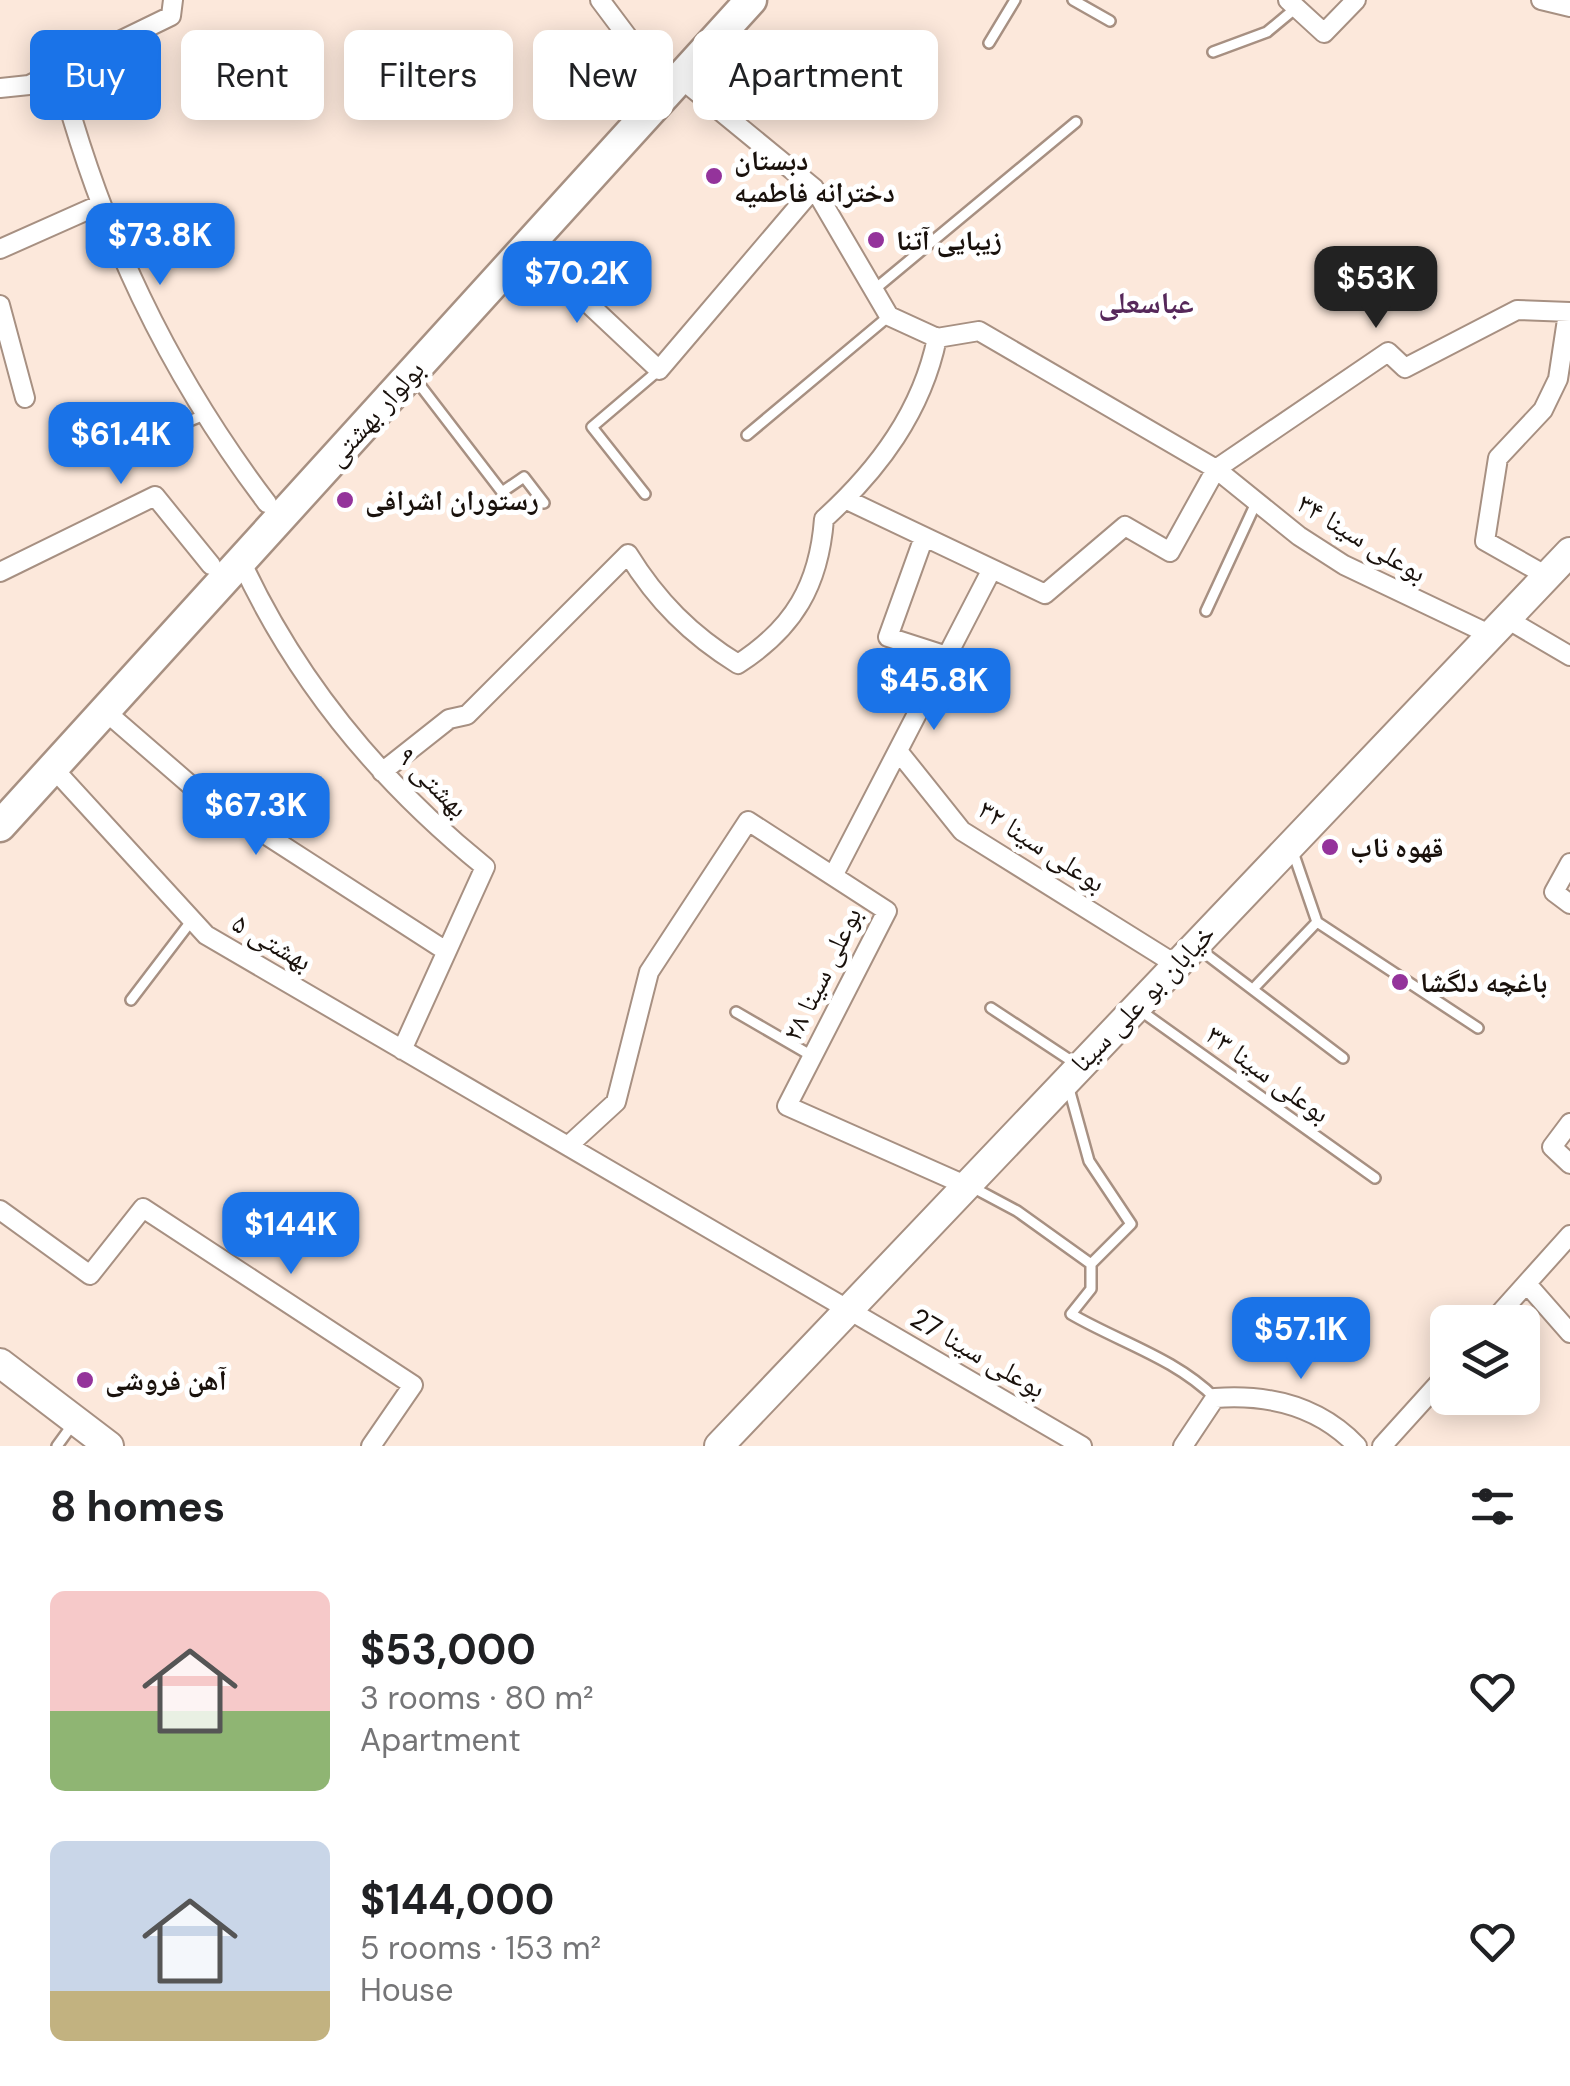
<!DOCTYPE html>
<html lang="en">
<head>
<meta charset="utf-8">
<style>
	:root { --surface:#fff; --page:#f2f2f2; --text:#202124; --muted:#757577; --accent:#1a73e8 }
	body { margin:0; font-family:"DM Sans","Noto Naskh Arabic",sans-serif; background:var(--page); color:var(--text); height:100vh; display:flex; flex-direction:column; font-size:38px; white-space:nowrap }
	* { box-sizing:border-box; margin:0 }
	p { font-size:32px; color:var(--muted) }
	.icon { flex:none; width:55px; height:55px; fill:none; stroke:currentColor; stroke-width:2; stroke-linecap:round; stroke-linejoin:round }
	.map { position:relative; height:1446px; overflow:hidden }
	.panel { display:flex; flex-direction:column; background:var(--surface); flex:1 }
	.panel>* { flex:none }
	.top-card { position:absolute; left:30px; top:30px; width:1000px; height:90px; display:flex; gap:20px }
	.tools { position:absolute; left:1430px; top:1305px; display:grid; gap:20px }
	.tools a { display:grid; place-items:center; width:110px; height:110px; border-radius:15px; background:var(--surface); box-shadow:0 5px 25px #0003; font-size:50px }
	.price { position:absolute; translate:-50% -85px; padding:0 22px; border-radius:20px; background:var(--accent); color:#fff; font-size:32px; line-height:65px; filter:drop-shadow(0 2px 5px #0008) }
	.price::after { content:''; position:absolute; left:50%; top:60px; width:30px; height:22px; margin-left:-15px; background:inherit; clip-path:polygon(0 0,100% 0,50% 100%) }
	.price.on { background:#222; color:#fff }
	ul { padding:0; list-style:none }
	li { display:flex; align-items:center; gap:30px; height:250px; padding:0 50px }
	li span { display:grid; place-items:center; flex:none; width:280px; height:200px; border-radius:15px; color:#555 }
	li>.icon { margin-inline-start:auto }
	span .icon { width:120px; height:120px; fill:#fffc; stroke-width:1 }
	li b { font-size:42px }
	h2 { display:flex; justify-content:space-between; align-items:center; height:120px; padding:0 50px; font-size:42px }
	.chip { padding:0 35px; border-radius:15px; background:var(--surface); box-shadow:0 5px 25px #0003; font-size:35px; line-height:90px }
	.chip.on { background:var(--accent); color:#fff }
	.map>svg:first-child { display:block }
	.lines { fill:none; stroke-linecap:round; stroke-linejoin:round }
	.lane-casing { stroke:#a79082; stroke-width:14 }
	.street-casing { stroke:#a79082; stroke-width:22 }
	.secondary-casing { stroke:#a79082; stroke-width:32 }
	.primary-casing { stroke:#a79082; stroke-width:35 }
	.lane { stroke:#fff; stroke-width:9 }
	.street { stroke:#fff; stroke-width:18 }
	.secondary { stroke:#fff; stroke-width:28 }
	.primary { stroke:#fff; stroke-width:30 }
	.poi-dot { fill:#94339b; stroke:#fff; stroke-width:4 }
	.labels { text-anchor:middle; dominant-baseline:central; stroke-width:10; stroke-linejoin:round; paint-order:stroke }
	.poi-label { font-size:28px; font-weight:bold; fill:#19110c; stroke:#fff; text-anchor:start }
	.street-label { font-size:28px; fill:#19110c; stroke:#fff }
	.neighbourhood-label { font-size:30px; font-weight:bold; fill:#56285a; stroke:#fff }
</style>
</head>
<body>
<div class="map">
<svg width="1570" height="1446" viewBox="0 0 1570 1446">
	<rect width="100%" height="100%" fill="#fce8db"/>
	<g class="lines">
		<defs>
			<path id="lane" d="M1073 0 1110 21
				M989 43 1015 0
				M1213 52 1267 32 1297 7
				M875 289 1076 122
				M416 380 502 492 524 477 544 503
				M747 435 889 316
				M116 451 204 415
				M645 494 592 427 659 370
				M1206 611 1256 503
				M1293 852 1317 922 1478 1028
				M1198 948 1343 1058
				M1253 989 1317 922
				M131 1000 192 920
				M991 1008 1076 1064
				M1141 1011 1375 1178
				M736 1012 812 1056
				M972 1187 1017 1211 1091 1264 1131 1224 1089 1161 1068 1085
				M1091 1264V1289L1071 1314C1119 1342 1175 1358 1215 1398
				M57 1446 73 1424"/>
			<path id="street" d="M600 0 630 40 662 68
				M1288 0 1324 33 1356 0
				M1541 0 1570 7
				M59 71C101 231 167 371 267 503
				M680 78 814 188 889 316 937 338
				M0 88 29 85 171 16 173 0
				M527 246 659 370 814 188
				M0 249 99 205
				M0 305 25 398
				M937 338 979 331 1216 469 1299 536 1344 565 1491 635
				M845 499 1045 594 1125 526 1170 552 1216 469 1388 352 1405 368 1517 310 1570 312
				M924 537 888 637 947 656
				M241 561C297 682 381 783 485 867L402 1050
				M0 572 155 496 211 565
				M1547 576 1485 541 1498 458 1543 410 1558 379 1568 313
				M1507 619 1570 656
				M105 711 195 789 446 951
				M898 751 962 831 1175 964
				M53 768 206 935 1082 1446
				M382 772 449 719 467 715 628 554C657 601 691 635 738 664 794 628 819 585 824 519 879 469 922 411 937 338
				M1570 863 1554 892 1570 904
				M833 876 992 569
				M1570 1123 1552 1147 1570 1164
				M568 1146 616 1102 649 972 748 821 887 911 787 1106 965 1185
				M0 1210 90 1275 143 1208 413 1385 371 1446
				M1527 1284 1570 1333
				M1492 1322 1570 1235
				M1183 1446 1215 1398C1269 1394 1319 1406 1357 1446
				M1382 1446 1448 1373"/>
			<path id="secondary" d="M0 1363 109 1446
				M719 1446 1570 552"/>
			<path id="primary" d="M0 826 751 0"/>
		</defs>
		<!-- lane casing -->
		<use href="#lane" class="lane-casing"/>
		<!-- street casing -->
		<use href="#street" class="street-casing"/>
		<!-- secondary casing -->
		<use href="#secondary" class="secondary-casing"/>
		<!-- primary casing -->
		<use href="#primary" class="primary-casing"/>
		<!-- lane -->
		<use href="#lane" class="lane"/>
		<!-- street -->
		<use href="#street" class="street"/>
		<!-- secondary -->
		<use href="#secondary" class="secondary"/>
		<!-- primary -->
		<use href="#primary" class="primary"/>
	</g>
	<!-- markers -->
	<g class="poi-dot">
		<circle cx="714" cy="176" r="10"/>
		<circle cx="876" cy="240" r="10"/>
		<circle cx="345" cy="500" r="10"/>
		<circle cx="1330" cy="847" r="10"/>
		<circle cx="1400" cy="982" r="10"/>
		<circle cx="85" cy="1380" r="10"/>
	</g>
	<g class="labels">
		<!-- poi labels -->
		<g class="poi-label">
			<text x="734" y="160">دبستان<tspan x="734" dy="32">دخترانه فاطمیه</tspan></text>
			<text x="896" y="240">زیبایی آتنا</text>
			<text x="365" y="500">رستوران اشرافی</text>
			<text x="1350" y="847">قهوه ناب</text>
			<text x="1420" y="982">باغچه دلگشا</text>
			<text x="105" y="1380">آهن فروشی</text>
		</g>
		<!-- street labels -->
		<g class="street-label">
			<text transform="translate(375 413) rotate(-48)">بولوار بهشتی</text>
			<text transform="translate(1362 538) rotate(31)">بوعلی سینا ۳۴</text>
			<text transform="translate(433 782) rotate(45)">بهشتی ۹</text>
			<text transform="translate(1042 846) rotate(33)">بوعلی سینا ۳۲</text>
			<text transform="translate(272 942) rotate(30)">بهشتی ۵</text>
			<text transform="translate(822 974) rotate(-64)">بوعلی سینا ۲۸</text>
			<text transform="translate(1143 998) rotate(-46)">خیابان بو علی سینا</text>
			<text transform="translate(1268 1074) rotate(36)">بوعلی سینا ۳۳</text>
			<text transform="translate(978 1353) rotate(30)">بوعلی سینا 27</text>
		</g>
		<!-- neighbourhood labels -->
		<g class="neighbourhood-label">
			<text x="1146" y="302">عباسعلی</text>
		</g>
	</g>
</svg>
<div class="tools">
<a><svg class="icon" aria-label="layers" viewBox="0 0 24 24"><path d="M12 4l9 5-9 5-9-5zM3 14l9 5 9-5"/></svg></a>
</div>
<b class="price" style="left:160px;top:288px">$73.8K</b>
<b class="price" style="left:577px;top:326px">$70.2K</b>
<b class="price on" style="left:1376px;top:331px">$53K</b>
<b class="price" style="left:121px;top:487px">$61.4K</b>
<b class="price" style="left:934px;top:733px">$45.8K</b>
<b class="price" style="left:256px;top:858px">$67.3K</b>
<b class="price" style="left:291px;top:1277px">$144K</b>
<b class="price" style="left:1301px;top:1382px">$57.1K</b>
<div class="top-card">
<a class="chip on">Buy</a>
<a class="chip">Rent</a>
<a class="chip">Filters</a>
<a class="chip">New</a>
<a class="chip">Apartment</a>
</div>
</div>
<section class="panel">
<h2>8 homes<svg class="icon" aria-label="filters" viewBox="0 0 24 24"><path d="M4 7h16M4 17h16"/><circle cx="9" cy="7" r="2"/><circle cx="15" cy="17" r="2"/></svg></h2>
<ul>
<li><span style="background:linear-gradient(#f6c9c9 60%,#8fb573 0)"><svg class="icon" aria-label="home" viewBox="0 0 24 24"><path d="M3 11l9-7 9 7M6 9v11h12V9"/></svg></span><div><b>$53,000</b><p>3 rooms · 80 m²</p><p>Apartment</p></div><svg class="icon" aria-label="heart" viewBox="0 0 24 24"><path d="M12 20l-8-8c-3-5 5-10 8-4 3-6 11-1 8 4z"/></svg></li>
<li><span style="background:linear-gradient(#c9d6e8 75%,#c2b280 0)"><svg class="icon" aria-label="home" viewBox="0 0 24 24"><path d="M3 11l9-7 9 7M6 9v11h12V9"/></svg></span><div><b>$144,000</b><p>5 rooms · 153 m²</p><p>House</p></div><svg class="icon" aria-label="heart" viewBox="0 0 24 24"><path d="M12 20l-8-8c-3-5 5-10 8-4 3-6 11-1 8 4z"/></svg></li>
</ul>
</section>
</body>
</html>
